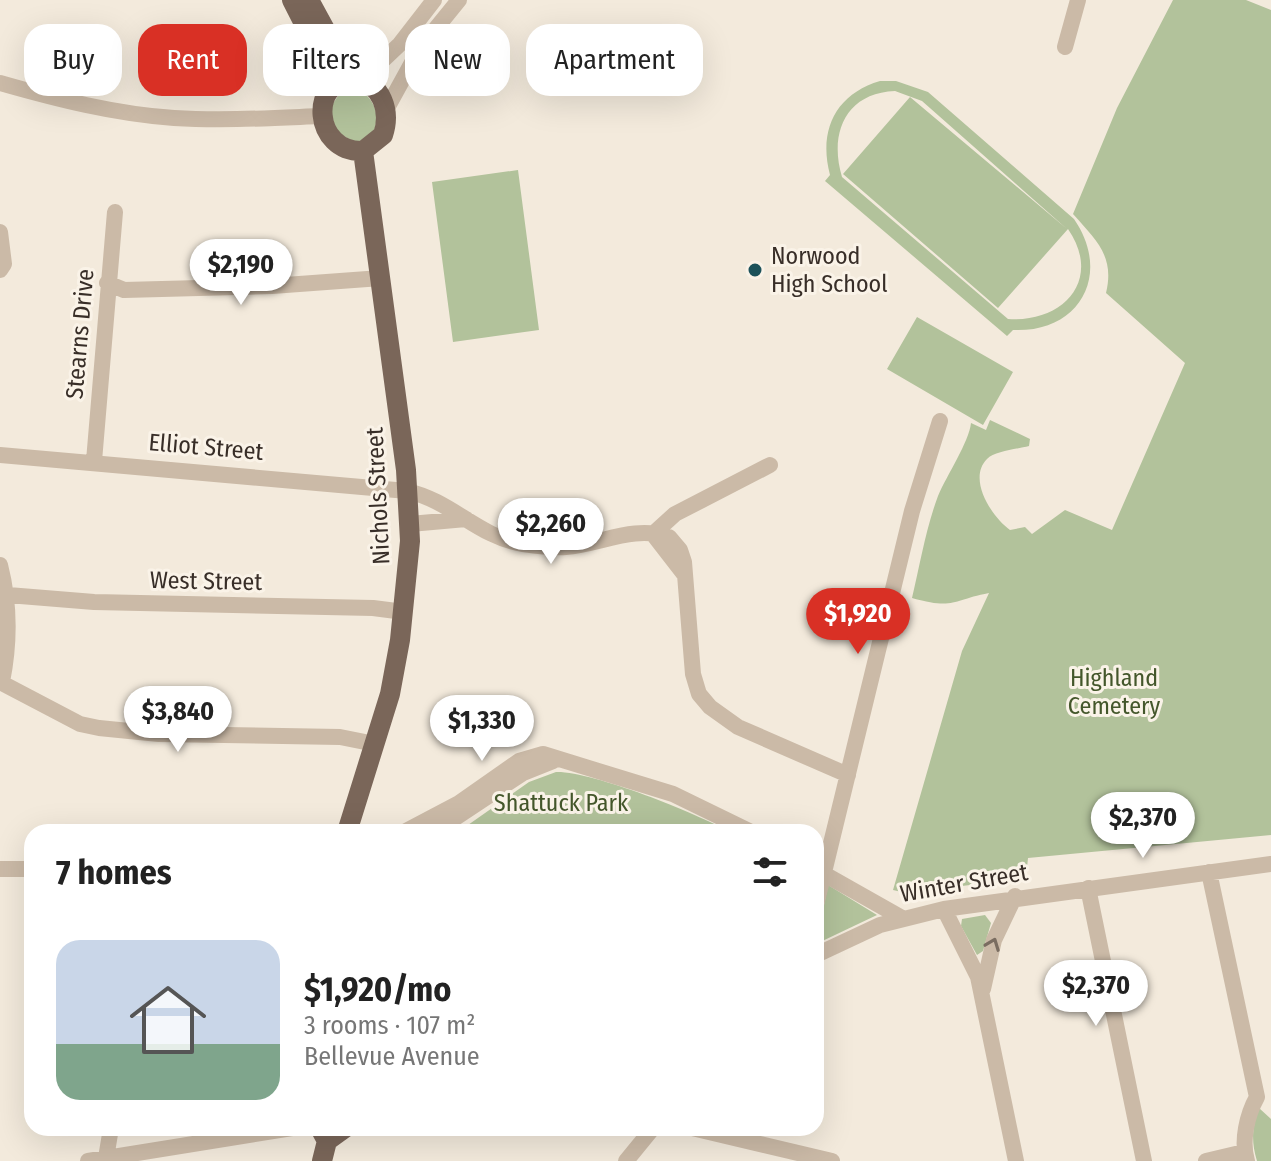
<!DOCTYPE html>
<html lang="en">
<head>
<meta charset="utf-8">
<style>
	:root { --surface:#fff; --page:#f6f6f6; --text:#222; --muted:#767676; --accent:#d93025 }
	body { margin:0; font-family:"Fira Sans Condensed",sans-serif; background:var(--page); color:var(--text); height:100vh; display:flex; flex-direction:column; font-size:30px; white-space:nowrap }
	* { box-sizing:border-box; margin:0 }
	p { font-size:26px; color:var(--muted) }
	.icon { flex:none; width:44px; height:44px; fill:none; stroke:currentColor; stroke-width:2; stroke-linecap:round; stroke-linejoin:round }
	.map { position:relative; flex:1; overflow:hidden }
	.drawer { position:absolute; left:24px; top:824px; width:800px; height:312px; display:flex; flex-direction:column; background:var(--surface); border-radius:24px; box-shadow:0 8px 32px #0002 }
	.drawer>* { flex:none }
	.banner { position:absolute; left:24px; top:24px; width:800px; height:72px; display:flex; gap:16px }
	.price { position:absolute; translate:-50% -68px; padding:0 18px; border-radius:28px; background:#fff; color:#222; font-size:26px; line-height:52px; filter:drop-shadow(0 2px 4px #0008) }
	.price::after { content:''; position:absolute; left:50%; top:48px; width:24px; height:18px; margin-left:-12px; background:inherit; clip-path:polygon(0 0,100% 0,50% 100%) }
	.price.on { background:var(--accent); color:#fff }
	ul { padding:0; list-style:none }
	li { display:flex; align-items:center; gap:24px; height:200px; padding:0 32px }
	li span { display:grid; place-items:center; flex:none; width:224px; height:160px; border-radius:24px; color:#555 }
	li>.icon { margin-inline-start:auto }
	span .icon { width:96px; height:96px; fill:#fffc; stroke-width:1 }
	li b { font-size:34px }
	h2 { display:flex; justify-content:space-between; align-items:center; height:96px; padding:0 32px; font-size:34px }
	.pill { padding:0 28px; border-radius:24px; background:var(--surface); box-shadow:0 8px 32px #0002; font-size:28px; line-height:72px }
	.pill.on { background:var(--accent); color:#fff }
	.map>svg:first-child { display:block }
	.green { fill:#b2c29b; fill-rule:evenodd }
	.lines { fill:none; stroke-linecap:round; stroke-linejoin:round }
	.minor { stroke:#cbbaa7; stroke-width:16 }
	.major { stroke:#7a6659; stroke-width:20 }
	.oneway { stroke:#7a6d61 }
	.poi-dot { fill:#1c525a; stroke:#faf3e8; stroke-width:3 }
	.labels { text-anchor:middle; dominant-baseline:central; stroke-width:6; stroke-linejoin:round; paint-order:stroke }
	.poi-label { font-size:24px; fill:#382e28; stroke:#faf3e8; text-anchor:start }
	.street-label { font-size:24px; fill:#382e28; stroke:#faf3e8 }
	.park-label { font-size:24px; fill:#44572b; stroke:#faf3e8 }
</style>
</head>
<body>
<div class="map">
<svg width="1271" height="1161" viewBox="0 0 1271 1161">
	<rect width="100%" height="100%" fill="#f3eadc"/>
	<!-- green -->
	<path class="green" d="M1173 0H1246L1271 10V835L1028 858 1026 878 906 893 893 890 962 651 989 593C952 600 955 610 912 598 920 564 926 528 938 496 947 475 969 442 971 423L986 430 990 420 1030 439 1029 446C1018 449 995 451 987 459 967 479 992 517 1010 530L1025 527 1032 534 1065 510 1112 530 1185 363 1106 293C1115 256 1096 240 1073 214L1117 108Z
		M880 81H896L928 92 1074 219C1112 274 1080 333 1013 330L1007 336 825 181 830 175C818 130 836 94 880 81ZM895 91 922 101 1067 229 910 97 843 174 998 308 1068 229C1103 280 1063 323 1008 319L842 177C829 134 845 93 895 91Z
		M359 88C376 102 380 114 373 135L355 143 336 131 330 108 342 90Z
		M518 170 539 330 453 342 432 182Z
		M917 317 1013 372 983 425 887 369Z
		M556 772C592 771 696 813 730 832H458L529 782Z
		M828 885 877 915 816 944Z
		M985 915 991 923 983 951 977 955 961 926 962 919Z
		M1259 1108 1271 1119V1161H1257C1251 1141 1252 1128 1259 1108Z"/>
	<g class="lines">
		<!-- minor -->
		<path class="minor" d="M1065 47 1078 0
			M362 80 400 44 434 0
			M0 83C56 99 115 114 174 118 223 121 272 118 321 116
			M386 110 420 48 459 0
			M0 232 4 264 0 270
			M107 283 124 290 272 286 381 278
			M0 455 407 491C452 501 478 537 523 544 537 546 552 548 566 547 601 544 634 525 669 537L680 550 684 562 693 674 699 694 710 707 738 727 848 775
			M94 461 115 212
			M410 524 466 519
			M653 534 675 514 770 465
			M653 534 684 574
			M0 565C10 604 10 642 2 682
			M8 595 94 602 373 608 404 612
			M0 682 80 724 99 728 159 734 340 737 375 744
			M404 832 459 803 519 761 543 754 673 794 751 832
			M434 832 523 773 553 761
			M0 869H32
			M817 870 902 918
			M1209 872 1257 1097C1247 1115 1241 1141 1247 1161
			M1088 888 1144 1161
			M816 905 912 511 940 421
			M944 909 978 977 1016 1161
			M816 955 880 925 944 909 1271 864
			M983 989 994 940 1015 896
			M692 1128 832 1161
			M106 1158 111 1128
			M88 1161 292 1128
			M626 1161 653 1128
			M1206 1161 1244 1152"/>
		<!-- major -->
		<path class="major" d="M292 0 326 67 331 89
			M309 0 352 79
			M355 79C382 83 391 111 383 135L363 151C313 153 308 78 355 79Z
			M347 832 390 694 400 640 410 541 406 470 363 151
			M320 1128 327 1141 322 1161
			M327 1141 345 1128"/>
	</g>
	<!-- one-way arrows -->
	<defs><path id="oneway-chevron" d="M-2-3.5L2.5 0L-2 3.5" fill="none" stroke-width="1.6" stroke-linecap="round" stroke-linejoin="round" transform="scale(2)"/></defs>
	<use class="oneway" href="#oneway-chevron" transform="translate(993 944) rotate(-69)"/>
	<!-- markers -->
	<circle class="poi-dot" cx="755" cy="270" r="8"/>
	<g class="labels">
		<!-- poi labels -->
		<g class="poi-label">
			<text x="771" y="256">Norwood<tspan x="771" dy="28">High School</tspan></text>
		</g>
		<!-- street labels -->
		<g class="street-label">
			<text transform="translate(80 334) rotate(-85)">Stearns Drive</text>
			<text transform="translate(206 447) rotate(5)">Elliot Street</text>
			<text transform="translate(378 496) rotate(-93)">Nichols Street</text>
			<text transform="translate(206 581) rotate(1)">West Street</text>
			<text transform="translate(964 883) rotate(-10)">Winter Street</text>
		</g>
		<!-- park labels -->
		<g class="park-label">
			<text x="1114" y="678">Highland<tspan x="1114" dy="28">Cemetery</tspan></text>
			<text x="561" y="803">Shattuck Park</text>
		</g>
	</g>
</svg>
<b class="price" style="left:241px;top:307px">$2,190</b>
<b class="price" style="left:551px;top:566px">$2,260</b>
<b class="price on" style="left:858px;top:656px">$1,920</b>
<b class="price" style="left:178px;top:754px">$3,840</b>
<b class="price" style="left:482px;top:763px">$1,330</b>
<b class="price" style="left:1143px;top:860px">$2,370</b>
<b class="price" style="left:1096px;top:1028px">$2,370</b>
<div class="banner">
<a class="pill">Buy</a>
<a class="pill on">Rent</a>
<a class="pill">Filters</a>
<a class="pill">New</a>
<a class="pill">Apartment</a>
</div>
<section class="drawer">
<h2>7 homes<svg class="icon" aria-label="filters" viewBox="0 0 24 24"><path d="M4 7h16M4 17h16"/><circle cx="9" cy="7" r="2"/><circle cx="15" cy="17" r="2"/></svg></h2>
<ul>
<li><span style="background:linear-gradient(#c9d6e8 65%,#7fa58c 0)"><svg class="icon" aria-label="home" viewBox="0 0 24 24"><path d="M3 11l9-7 9 7M6 9v11h12V9"/></svg></span><div><b>$1,920/mo</b><p>3 rooms · 107 m²</p><p>Bellevue Avenue</p></div></li>
</ul>
</section>
</div>
</body>
</html>
